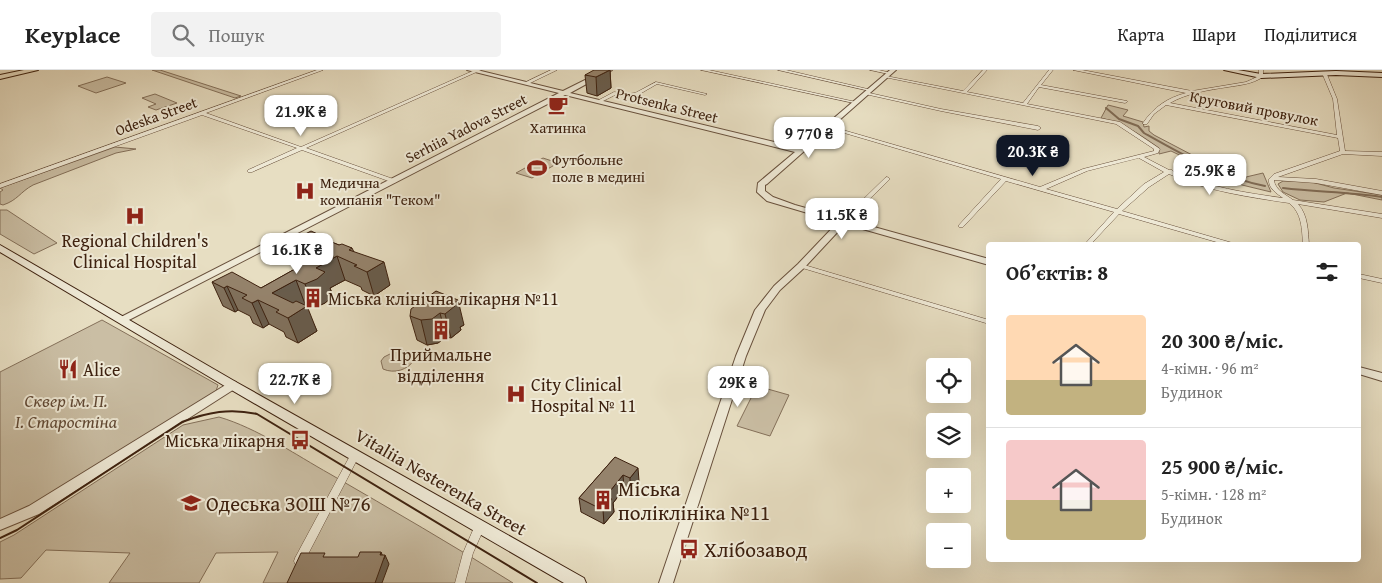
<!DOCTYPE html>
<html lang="uk">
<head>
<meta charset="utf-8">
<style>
	:root { --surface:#fff; --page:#f2f2f2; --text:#222; --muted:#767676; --line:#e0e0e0; --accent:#111827 }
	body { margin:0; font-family:"Gentium Book Plus",serif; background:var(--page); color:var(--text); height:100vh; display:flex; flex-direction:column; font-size:19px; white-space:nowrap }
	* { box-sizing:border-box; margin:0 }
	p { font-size:16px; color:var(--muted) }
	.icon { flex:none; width:28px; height:28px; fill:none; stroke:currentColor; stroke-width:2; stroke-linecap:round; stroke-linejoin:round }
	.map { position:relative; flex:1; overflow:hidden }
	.sheet { position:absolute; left:986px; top:172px; width:375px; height:320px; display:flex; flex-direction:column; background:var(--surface); border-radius:5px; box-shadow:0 5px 20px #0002 }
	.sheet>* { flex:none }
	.buttons { position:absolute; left:926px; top:288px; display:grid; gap:10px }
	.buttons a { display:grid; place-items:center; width:45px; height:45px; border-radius:5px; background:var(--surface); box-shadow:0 5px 20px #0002; font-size:25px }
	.price { position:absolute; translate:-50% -42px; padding:0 11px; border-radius:10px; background:#fff; color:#222; font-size:16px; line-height:32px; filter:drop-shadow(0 1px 2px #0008) }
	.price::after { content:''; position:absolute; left:50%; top:30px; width:15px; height:11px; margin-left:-8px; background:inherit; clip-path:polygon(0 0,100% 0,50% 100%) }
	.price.selected { background:var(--accent); color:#fff }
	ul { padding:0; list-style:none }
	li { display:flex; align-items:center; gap:15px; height:125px; padding:0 20px }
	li+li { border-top:1px solid var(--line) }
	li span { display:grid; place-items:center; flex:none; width:140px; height:100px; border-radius:5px; color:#555 }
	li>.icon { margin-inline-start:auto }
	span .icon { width:60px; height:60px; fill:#fffc; stroke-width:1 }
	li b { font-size:21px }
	h2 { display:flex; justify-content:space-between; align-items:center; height:60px; padding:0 20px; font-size:21px }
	header { display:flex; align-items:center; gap:30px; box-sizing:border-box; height:70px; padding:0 25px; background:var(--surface); border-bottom:1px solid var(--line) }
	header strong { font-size:24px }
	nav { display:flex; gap:28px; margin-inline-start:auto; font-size:18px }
	.search { width:350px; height:45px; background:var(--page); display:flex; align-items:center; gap:12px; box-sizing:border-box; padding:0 18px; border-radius:5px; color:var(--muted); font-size:19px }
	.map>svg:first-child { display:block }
	.green { fill:#cabea4; stroke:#84705a }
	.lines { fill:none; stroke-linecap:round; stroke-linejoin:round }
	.stream { stroke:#806c56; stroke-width:2 }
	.minor-casing { stroke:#68503c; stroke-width:1 }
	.tertiary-casing { stroke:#68503c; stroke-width:2 }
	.secondary-casing { stroke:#3d210f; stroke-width:2 }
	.primary-casing { stroke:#3d210f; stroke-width:2 }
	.minor { fill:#efead7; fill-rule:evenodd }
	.tertiary { fill:#efead7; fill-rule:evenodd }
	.secondary { fill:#efead7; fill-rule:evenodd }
	.primary { fill:#e7dec2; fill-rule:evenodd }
	.tram { stroke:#3d210f; stroke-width:2 }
	.wall { fill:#80715d; stroke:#3d210f }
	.shaded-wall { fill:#685c4c; stroke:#3d210f }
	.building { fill:#95836c; stroke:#3d210f }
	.labels { text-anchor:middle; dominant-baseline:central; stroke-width:4; stroke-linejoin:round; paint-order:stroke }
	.far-street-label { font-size:15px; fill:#3d210f; stroke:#efead7 }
	.far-poi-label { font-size:15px; fill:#3d210f; stroke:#efead7; text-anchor:start }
	.poi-label { font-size:18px; fill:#3d210f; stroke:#efead7; text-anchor:start }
	.park-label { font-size:18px; font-style:italic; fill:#604834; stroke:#efead7 }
	.street-label { font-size:18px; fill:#3d210f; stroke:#efead7 }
	.near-poi-label { font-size:21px; fill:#3d210f; stroke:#efead7; text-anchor:start }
</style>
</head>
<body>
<header>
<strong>Keyplace</strong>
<div class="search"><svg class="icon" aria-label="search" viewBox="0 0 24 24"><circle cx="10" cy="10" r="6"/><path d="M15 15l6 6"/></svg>Пошук</div>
<nav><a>Карта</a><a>Шари</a><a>Поділитися</a></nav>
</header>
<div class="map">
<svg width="1382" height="513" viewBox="0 0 1382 513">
	<rect width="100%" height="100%" fill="#e7dec2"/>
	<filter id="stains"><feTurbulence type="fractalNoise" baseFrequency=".004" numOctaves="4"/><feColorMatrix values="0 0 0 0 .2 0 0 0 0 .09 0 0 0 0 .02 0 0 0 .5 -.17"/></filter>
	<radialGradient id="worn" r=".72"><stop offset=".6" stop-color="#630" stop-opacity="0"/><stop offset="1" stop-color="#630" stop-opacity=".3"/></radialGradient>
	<!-- green -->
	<path class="green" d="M152 0H160L241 26 235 28Z
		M107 7 126 13 96 23 78 16Z
		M155 24 177 33 156 40 148 37 156 34 142 28Z
		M1108 35 1128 40 1123 46 1143 52 1144 57 1149 56V61L1154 65 1217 98 1246 107 1263 103 1271 122 1242 115 1171 81 1159 84V78C1139 64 1125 54 1101 48Z
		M115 77 136 79 116 83 33 115C20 122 18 130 3 135L0 134V122L3 120 0 118Z
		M543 88 558 93 532 108 516 103Z
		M1283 111H1308L1334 118 1382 125V130L1347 123 1324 132 1300 130 1283 122 1278 114Z
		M0 140H7L57 173 34 184 0 164Z
		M102 250 218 315 216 321 36 434 0 450V302Z
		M396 281H408L412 283 414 290C408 300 394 304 383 299L381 291 384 287Z
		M757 316 789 325 770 366 737 356Z
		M219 347C257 358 296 385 330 404 392 440 453 475 513 513H263L278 482 216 483 199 513H109L130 483 46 480 21 508 0 509V472L14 465 183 355Z"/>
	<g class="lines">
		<!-- stream -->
		<path class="stream" d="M1106 38 1119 49 1138 56 1144 63C1183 85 1221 107 1265 116
			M1283 118C1316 122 1349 122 1382 127"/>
		<defs>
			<path id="minor" d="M317 0H323L206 43 301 77 475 0H481L306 78 396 110 397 111 394 113 302 80 252 102H248V100L297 78 202 45 0 118V114Z
				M551 0H557L528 14 524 13Z
				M701 0H709L856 32 854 33Z
				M778 0H786L872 20 870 21Z
				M870 0H879L891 3 889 4Z
				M983 0H987L967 22 1023 33 1049 0H1053L1041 15 1127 31V32L1125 33 1039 17 1027 34 1120 52 1160 79 1158 83 1144 87 1169 100H1172L1174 102C1208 117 1246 123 1283 128 1276 123 1268 118 1269 109L1274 104 1340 81 1338 68 1166 35 1154 44 1147 54H1143V53C1154 37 1167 28 1186 23L1073 0H1082L1192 21 1246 12 1259 6V0H1263V7C1252 14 1241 15 1228 17 1209 20 1187 23 1170 33L1337 65 1333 29 1322 3 1326 2 1337 29 1345 81 1382 82V86L1343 84 1278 107 1316 109 1382 121V125L1316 113 1274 110C1275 120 1285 124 1293 130L1382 144V148L1298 134C1308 145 1308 161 1309 175H1303C1302 159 1302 143 1289 133 1249 127 1206 121 1169 104L1149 117 1122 141 1236 174 1237 175H1227L1119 144 1090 175H1084L1114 142 1006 111 963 157H959V155L1001 109 824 57 829 56 1040 117 1083 99 1154 81V79L1116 54 884 7 886 6 963 21ZM1139 88 1164 102 1144 114 1117 139 1046 119 1087 101Z
				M656 12 707 24 705 25 657 14 638 25 627 26 615 25 601 32 597 31 614 22 627 24 635 23Z
				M865 22 941 39 1038 56 1041 58 1038 60 941 41 865 24Z
				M887 107 889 108V110L845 153H841V151L885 108Z
				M801 194 989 250V254L799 197 798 196Z
				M1359 204 1382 209V213L1359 208Z
				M355 381 358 382 360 384 303 494 299 495 295 494 294 491 295 488 352 382Z
				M480 452 484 453 485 456 473 483 465 513H455L463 483 476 453Z"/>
			<path id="tertiary" d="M467 0H477L563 21 605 0H612L570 23 799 78 890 0H896L767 114 765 115V121L773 127 795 135 989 189V195L845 154 804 198 780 220 765 240 746 286 673 513H659L736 286 755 240 774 216 798 194 838 152 767 131 757 122 758 113 795 82 565 25 125 252H119L117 250 119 248 559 23Z
				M1359 297 1382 303V311L1359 304Z
				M232 311 236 312 237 315 236 318 39 444 0 460V449L29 436Z"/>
			<path id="secondary" d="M1224 0H1238L1261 4 1336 1 1382 3V7L1336 5 1261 8Z
				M0 175 236 312 584 508 586 513H564L228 318 0 182Z"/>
			<path id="primary" d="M24 0H38L0 9V5Z"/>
		</defs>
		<!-- minor casing -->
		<use href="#minor" class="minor-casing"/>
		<!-- tertiary casing -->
		<use href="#tertiary" class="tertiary-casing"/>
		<!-- secondary casing -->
		<use href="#secondary" class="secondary-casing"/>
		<!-- primary casing -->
		<use href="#primary" class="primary-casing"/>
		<!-- minor -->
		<use href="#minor" class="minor"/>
		<!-- tertiary -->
		<use href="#tertiary" class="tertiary"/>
		<!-- secondary -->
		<use href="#secondary" class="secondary"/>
		<!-- primary -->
		<use href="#primary" class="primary"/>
		<!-- tram -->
		<path class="tram" d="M0 468 17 460 182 352C208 342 230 338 257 344L537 513"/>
	</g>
	<!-- wall -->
	<path class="wall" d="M610 0 611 18 597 26 587 23 585 5Z
		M322 166 323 169 339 175 352 178 354 182 390 215 374 226 362 220 361 217 345 210 330 218 333 226 325 233 314 238 305 234H304L317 261 298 273 286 267 284 262 269 254 263 258 253 253 250 246 238 240 235 242 223 236 212 212 261 218 304 194 302 193 294 170Z
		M436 221 464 255 460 257 461 260 451 268 446 267 438 273 427 275 417 270 410 246Z
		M615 387 639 411 630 422 624 419 613 433 614 442 604 454 581 442 579 428Z"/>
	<!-- shaded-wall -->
	<path class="shaded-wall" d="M610 0 611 18 597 26 596 7Z
		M337 186 345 210 330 218 333 226 325 233 314 238 305 214 316 198Z
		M384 192 390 215 374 226 367 202Z
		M296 210 305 234 284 246 272 223Z
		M227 216 238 240 235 242 224 218Z
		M258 230 269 254 263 258 252 233Z
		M458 230 464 255 460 257 461 260 451 268 445 244 452 235Z
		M307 236 317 261 298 273 288 248Z
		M440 243 446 267 438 273 427 275 421 250Z
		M638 398 639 411 630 422V408Z
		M623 405 624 419 613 433 614 442 604 454 603 440 606 426Z
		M381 482 384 489 385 485 389 494 382 513H375Z"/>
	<!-- building -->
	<path class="building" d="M594 0H610L596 7 585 5Z
		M311 161 322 166 319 167 339 175 342 174 352 178 349 180 384 192 367 202 354 196 357 195 337 186 316 198 325 202 317 209 305 214 296 210 272 223 293 233 296 231 307 236 288 248 276 242 279 240 258 230 252 233 242 228 247 225 227 216 224 218 212 212 232 202 261 218 327 181 294 170Z
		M436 221 458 230 452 235 455 236 445 244 440 243 432 249 421 250 410 246 411 239Z
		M615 387 638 398 630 408 623 405 606 426 612 429 603 440 579 428Z
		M360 482H381L380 485H385L375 513H287L301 483H325L323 487H358Z"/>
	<!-- icons -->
	<defs>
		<symbol id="cafe-bare" viewBox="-9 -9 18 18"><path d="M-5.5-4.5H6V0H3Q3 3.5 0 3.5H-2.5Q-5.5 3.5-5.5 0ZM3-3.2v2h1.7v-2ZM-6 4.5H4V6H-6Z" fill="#8f2418" stroke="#efead7" stroke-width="2.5" paint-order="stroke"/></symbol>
		<symbol id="stadium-bare" viewBox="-9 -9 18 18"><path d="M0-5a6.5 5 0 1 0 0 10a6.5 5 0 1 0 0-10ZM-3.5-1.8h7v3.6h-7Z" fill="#8f2418" stroke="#efead7" stroke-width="2.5" paint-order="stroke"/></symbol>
		<symbol id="hospital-bare" viewBox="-9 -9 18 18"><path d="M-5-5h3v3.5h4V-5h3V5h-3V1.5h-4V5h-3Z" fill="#8f2418" stroke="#efead7" stroke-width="2.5" paint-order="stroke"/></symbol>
		<symbol id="building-bare" viewBox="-9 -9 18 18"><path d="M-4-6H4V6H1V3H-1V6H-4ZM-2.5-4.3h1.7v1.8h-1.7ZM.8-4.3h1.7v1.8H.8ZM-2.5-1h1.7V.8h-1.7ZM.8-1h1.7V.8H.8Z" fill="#8f2418" stroke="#efead7" stroke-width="2.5" paint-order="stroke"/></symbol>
		<symbol id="restaurant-bare" viewBox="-9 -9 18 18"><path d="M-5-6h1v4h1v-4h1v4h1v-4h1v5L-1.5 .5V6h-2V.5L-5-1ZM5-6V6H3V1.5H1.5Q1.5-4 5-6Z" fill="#8f2418" stroke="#efead7" stroke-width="2.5" paint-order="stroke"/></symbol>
		<symbol id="bus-bare" viewBox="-9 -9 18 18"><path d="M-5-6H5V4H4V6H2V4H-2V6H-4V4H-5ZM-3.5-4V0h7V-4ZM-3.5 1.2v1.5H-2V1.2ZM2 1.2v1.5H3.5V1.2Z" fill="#8f2418" stroke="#efead7" stroke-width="2.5" paint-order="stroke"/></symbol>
		<symbol id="school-bare" viewBox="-9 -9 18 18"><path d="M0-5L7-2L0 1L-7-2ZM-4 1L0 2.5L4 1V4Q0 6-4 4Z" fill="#8f2418" stroke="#efead7" stroke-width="2.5" paint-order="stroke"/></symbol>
	</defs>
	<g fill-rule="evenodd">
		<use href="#cafe-bare" x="544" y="21" width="28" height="28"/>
		<use href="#stadium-bare" x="523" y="84" width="28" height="28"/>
		<use href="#hospital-bare" x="291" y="107" width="28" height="28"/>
		<use href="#hospital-bare" x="121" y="132" width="28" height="28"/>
		<use href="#building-bare" x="299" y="214" width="28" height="28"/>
		<use href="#building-bare" x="427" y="246" width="28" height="28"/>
		<use href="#restaurant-bare" x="54" y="285" width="28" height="28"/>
		<use href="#hospital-bare" x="502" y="310" width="28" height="28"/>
		<use href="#bus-bare" x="286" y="356" width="28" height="28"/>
		<use href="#building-bare" x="589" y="416" width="28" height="28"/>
		<use href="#school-bare" x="177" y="419" width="28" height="28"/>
		<use href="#bus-bare" x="675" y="465" width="28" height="28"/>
	</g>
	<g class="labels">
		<!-- far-street labels -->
		<g class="far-street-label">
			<text transform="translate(667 35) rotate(14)">Protsenka Street</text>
			<text transform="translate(1254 38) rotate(11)">Круговий провулок</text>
			<text transform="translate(156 46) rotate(-20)">Odeska Street</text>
			<text transform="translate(466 58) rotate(-27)">Serhiia Yadova Street</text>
		</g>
		<!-- far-poi labels -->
		<g class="far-poi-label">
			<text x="558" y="57" text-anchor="middle">Хатинка</text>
			<text x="552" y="89">Футбольне<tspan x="552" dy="17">поле в медині</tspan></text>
			<text x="320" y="112">Медична<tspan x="320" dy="17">компанія "Теком"</tspan></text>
		</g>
		<!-- poi labels -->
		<g class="poi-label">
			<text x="135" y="170" text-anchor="middle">Regional Children's<tspan x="135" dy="21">Clinical Hospital</tspan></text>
			<text x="328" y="228">Міська клінічна лікарня №11</text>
			<text x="441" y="284" text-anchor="middle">Приймальне<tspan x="441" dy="21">відділення</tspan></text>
			<text x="83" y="299">Alice</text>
			<text x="531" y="314">City Clinical<tspan x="531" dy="21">Hospital № 11</tspan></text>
			<text x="285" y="370" text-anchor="end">Міська лікарня</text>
		</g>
		<!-- park labels -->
		<g class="park-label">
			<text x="66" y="330">Сквер ім. П.<tspan x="66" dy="21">І. Старостіна</tspan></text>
		</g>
		<!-- street labels -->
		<g class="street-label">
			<text transform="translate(441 412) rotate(30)">Vitaliia Nesterenka Street</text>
		</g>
		<!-- near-poi labels -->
		<g class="near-poi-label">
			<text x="618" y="418">Міська<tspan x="618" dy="24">поліклініка №11</tspan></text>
			<text x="206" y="433">Одеська ЗОШ №76</text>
			<text x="704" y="479">Хлібозавод</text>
		</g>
	</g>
	<rect width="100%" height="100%" filter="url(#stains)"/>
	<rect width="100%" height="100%" fill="url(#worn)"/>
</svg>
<div class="buttons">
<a><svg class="icon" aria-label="locate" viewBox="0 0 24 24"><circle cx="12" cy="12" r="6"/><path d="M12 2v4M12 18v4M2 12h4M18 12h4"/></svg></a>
<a><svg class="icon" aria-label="layers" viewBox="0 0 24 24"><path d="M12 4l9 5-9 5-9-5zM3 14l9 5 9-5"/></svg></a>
<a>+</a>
<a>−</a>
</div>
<b class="price" style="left:301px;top:67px">21.9K ₴</b>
<b class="price" style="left:809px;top:89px">9 770 ₴</b>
<b class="price selected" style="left:1033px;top:107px">20.3K ₴</b>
<b class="price" style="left:1210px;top:126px">25.9K ₴</b>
<b class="price" style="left:842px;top:170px">11.5K ₴</b>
<b class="price" style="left:297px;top:205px">16.1K ₴</b>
<b class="price" style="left:295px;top:335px">22.7K ₴</b>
<b class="price" style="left:738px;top:338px">29K ₴</b>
<section class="sheet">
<h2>Об’єктів: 8<svg class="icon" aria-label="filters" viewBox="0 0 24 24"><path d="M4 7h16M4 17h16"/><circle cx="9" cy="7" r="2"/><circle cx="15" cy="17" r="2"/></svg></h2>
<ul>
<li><span style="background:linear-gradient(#ffd9b3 65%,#c2b280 0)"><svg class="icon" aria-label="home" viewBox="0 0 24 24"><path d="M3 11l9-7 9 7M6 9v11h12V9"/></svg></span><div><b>20 300 ₴/міс.</b><p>4-кімн. · 96 m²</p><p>Будинок</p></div></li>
<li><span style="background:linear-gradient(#f6c9c9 60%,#c2b280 0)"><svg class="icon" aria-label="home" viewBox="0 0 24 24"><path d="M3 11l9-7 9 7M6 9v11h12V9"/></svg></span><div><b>25 900 ₴/міс.</b><p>5-кімн. · 128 m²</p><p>Будинок</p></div></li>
</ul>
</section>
</div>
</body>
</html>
